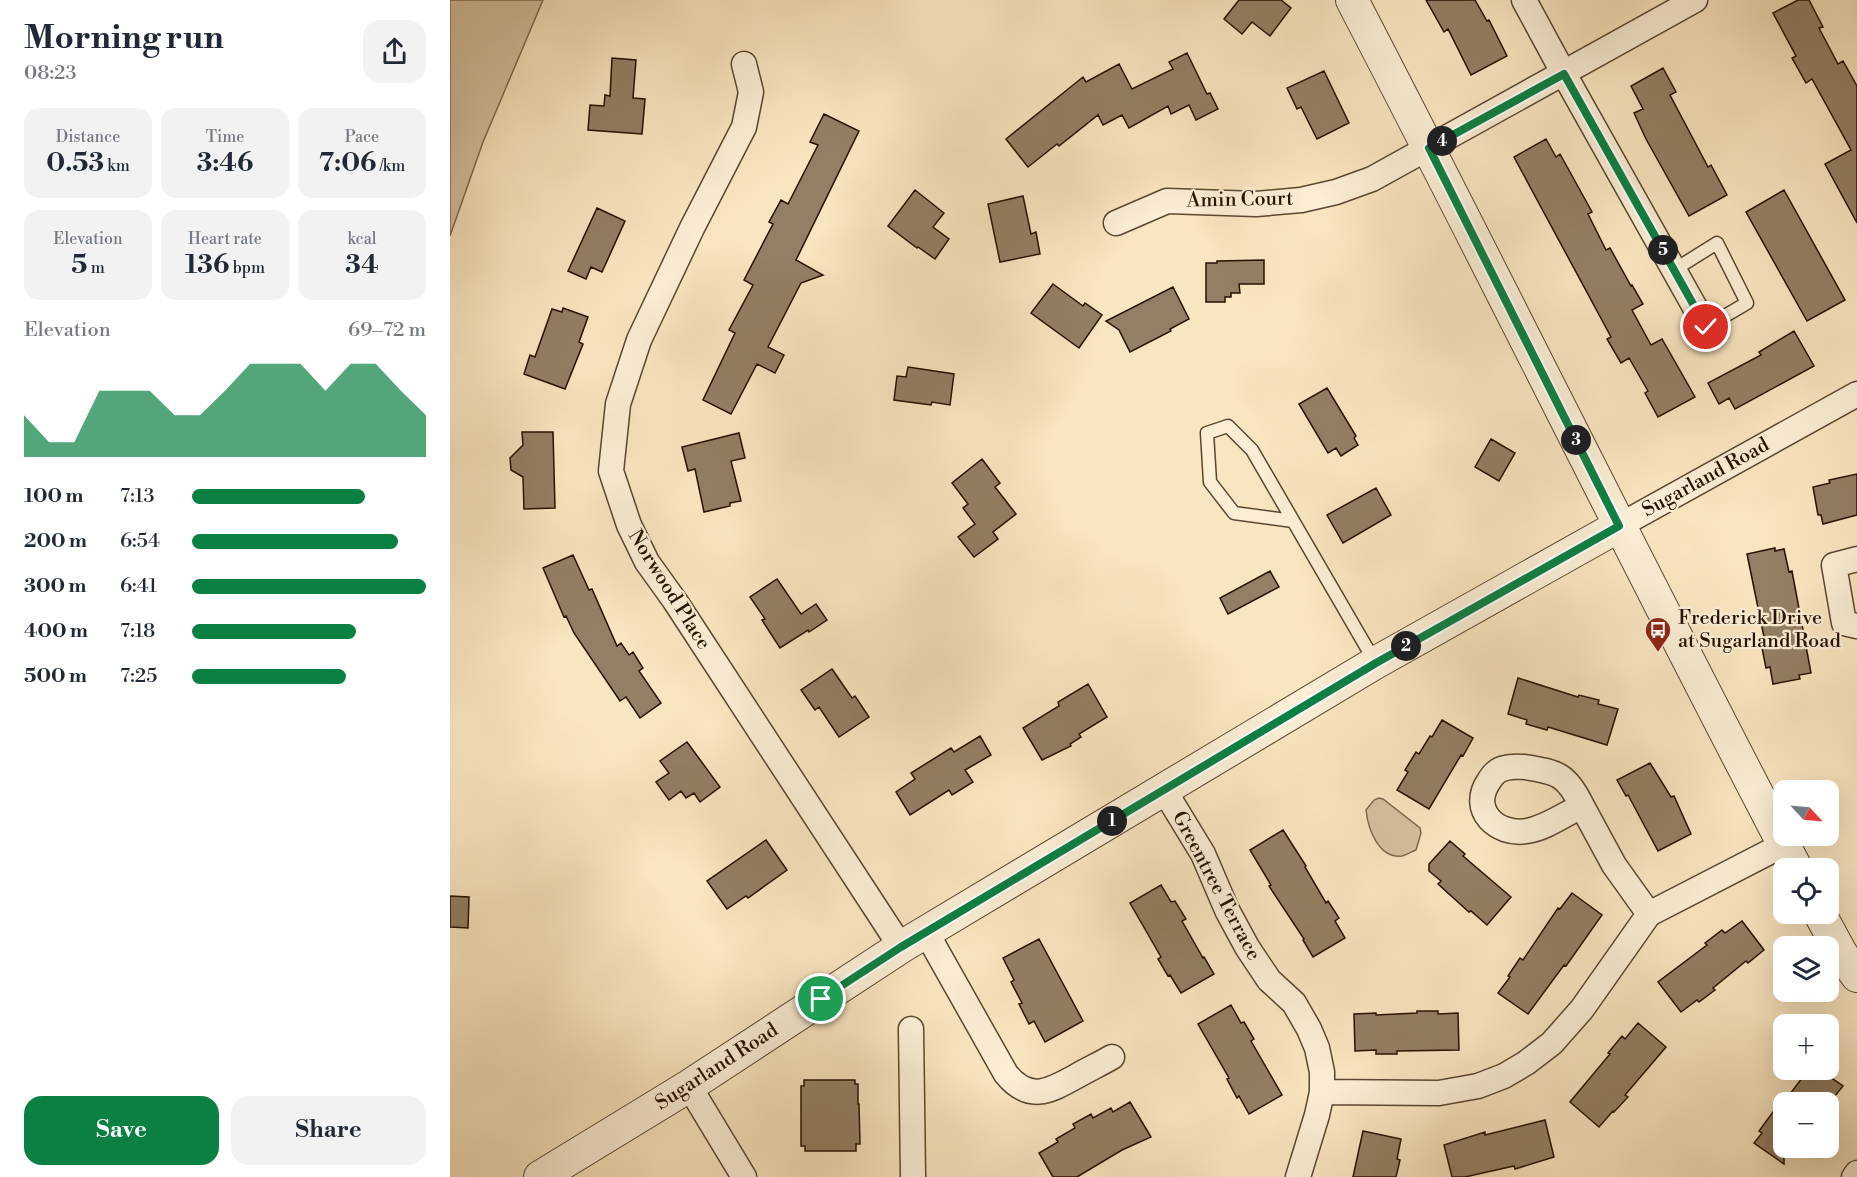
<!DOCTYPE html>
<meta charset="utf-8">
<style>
body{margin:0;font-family:"Libre Bodoni",serif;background:#f2f2f3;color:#1f2937;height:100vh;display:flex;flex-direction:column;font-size:22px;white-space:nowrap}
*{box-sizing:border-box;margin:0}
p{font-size:20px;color:#747a83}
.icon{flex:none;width:33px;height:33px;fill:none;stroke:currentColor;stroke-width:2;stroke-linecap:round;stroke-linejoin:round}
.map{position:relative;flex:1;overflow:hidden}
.details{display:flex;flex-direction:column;background:#fff;width:450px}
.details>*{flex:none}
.needle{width:39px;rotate:116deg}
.buttons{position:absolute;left:1323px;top:780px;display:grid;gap:12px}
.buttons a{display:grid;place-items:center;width:66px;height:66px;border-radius:12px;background:#fff;box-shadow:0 6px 24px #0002;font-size:30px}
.pin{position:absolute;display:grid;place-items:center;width:51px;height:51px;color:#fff;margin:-26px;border:3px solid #fff;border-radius:50%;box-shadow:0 2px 6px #0007}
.km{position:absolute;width:30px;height:30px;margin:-15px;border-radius:50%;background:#222;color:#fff;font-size:16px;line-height:30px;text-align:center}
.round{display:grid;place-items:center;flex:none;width:63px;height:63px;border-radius:18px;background:#f2f2f3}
.summary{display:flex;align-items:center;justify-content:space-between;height:102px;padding:0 24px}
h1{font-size:33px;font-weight:800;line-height:45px}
.metrics{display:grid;grid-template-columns:repeat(3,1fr);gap:9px;height:102px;padding:6px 24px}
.metrics div{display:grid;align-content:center;border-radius:15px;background:#f2f2f3;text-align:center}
.metrics b{font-size:26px;font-weight:800}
.metrics small{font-size:16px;font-weight:400}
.metrics p{font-size:16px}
.chart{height:168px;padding:12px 24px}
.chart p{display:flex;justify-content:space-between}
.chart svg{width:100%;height:108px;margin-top:6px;fill:#0b8043;opacity:.7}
.button{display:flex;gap:12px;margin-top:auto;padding:12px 24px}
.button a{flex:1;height:69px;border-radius:18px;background:#0b8043;color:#fff;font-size:24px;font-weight:800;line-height:69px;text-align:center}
.button a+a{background:#f2f2f3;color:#1f2937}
ul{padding:0 24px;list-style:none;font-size:20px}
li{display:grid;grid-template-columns:96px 72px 1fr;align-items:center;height:45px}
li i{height:15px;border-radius:8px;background:#0b8043}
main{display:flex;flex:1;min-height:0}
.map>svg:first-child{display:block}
</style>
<main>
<section class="details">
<div class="summary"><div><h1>Morning run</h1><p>08:23</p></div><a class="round"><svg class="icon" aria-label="share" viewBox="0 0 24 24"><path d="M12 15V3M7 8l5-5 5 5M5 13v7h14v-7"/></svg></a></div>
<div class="metrics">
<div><p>Distance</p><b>0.53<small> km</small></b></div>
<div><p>Time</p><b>3:46</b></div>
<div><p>Pace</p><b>7:06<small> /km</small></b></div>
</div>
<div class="metrics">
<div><p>Elevation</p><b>5<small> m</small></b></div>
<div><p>Heart rate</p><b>136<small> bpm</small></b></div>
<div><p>kcal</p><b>34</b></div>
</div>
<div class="chart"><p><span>Elevation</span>69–72 m</p>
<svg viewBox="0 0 160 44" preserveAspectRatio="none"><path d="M0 44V27L10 38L20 38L30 17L40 17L50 17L60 27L70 27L80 17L90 6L100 6L110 6L120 17L130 6L140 6L150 17L160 27V44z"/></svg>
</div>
<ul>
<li><b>100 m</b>7:13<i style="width:74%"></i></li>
<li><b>200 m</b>6:54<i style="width:88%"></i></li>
<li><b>300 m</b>6:41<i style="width:100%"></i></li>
<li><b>400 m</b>7:18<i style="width:70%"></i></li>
<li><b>500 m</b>7:25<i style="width:66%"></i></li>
</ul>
<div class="button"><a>Save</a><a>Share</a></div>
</section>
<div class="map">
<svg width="1407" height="1177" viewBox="0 0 1407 1177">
<rect width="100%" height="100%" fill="#f9e5bf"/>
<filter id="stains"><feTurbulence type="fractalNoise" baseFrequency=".00333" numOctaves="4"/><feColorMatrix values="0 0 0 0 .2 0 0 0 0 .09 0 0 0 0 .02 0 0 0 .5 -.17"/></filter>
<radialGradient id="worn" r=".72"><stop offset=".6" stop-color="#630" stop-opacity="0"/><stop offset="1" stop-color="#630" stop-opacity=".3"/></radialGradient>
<path fill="#d5c19f" stroke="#7d6950" stroke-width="1.5" d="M0,0H93L33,142L0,236Z
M929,798L933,799L970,828L971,833L966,850C961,852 956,855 952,856C928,859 918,828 916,810L924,800Z"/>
<path fill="#937f63" stroke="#251100" stroke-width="1.5" d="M789,0H831L841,8L820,36L802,22L792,34L774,19Z
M976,0H1025L1037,21L1039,20L1057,56L1021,75L998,29L994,32Z
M1348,0H1359L1373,27L1369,28L1388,64L1393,61L1407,86V223L1375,164L1401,150L1362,79L1356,83L1342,58L1346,56L1323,13Z
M737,53L757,94L760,93L768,109L746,120L739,105L721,114L718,106L679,128L672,115L653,125L648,115L609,146L607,144L578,167L556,139L633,77L636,82L669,64L682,89L723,69L719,62Z
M162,58L186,60L183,98L195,99L192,134L138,130L140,105L154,106L155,95L160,96Z
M1213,68L1226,92L1220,95L1258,167L1261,165L1277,195L1239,216L1196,139L1184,113L1193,109L1181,86Z
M874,71L899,123L867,139L851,107L847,109L837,88Z
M374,114L409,131L346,260L373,275L351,283L318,347L334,355L325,373L307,364L281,414L253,400L285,333L279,330L303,285L294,280L323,224L319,222L331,200L338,204L368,145L360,142Z
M1096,139L1106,157L1110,154L1142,212L1138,214L1156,250L1160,248L1181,286L1182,285L1193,304L1182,310L1201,345L1212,339L1245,397L1208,417L1195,393L1198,391L1179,358L1171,363L1157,339L1161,337L1064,157Z
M465,190L494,213L483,227L499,239L485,259L468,247L467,248L438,226Z
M1334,190L1395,300L1357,321L1296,212Z
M573,196L581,234L586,232L590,254L550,262L538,204Z
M147,208L175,221L152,272L141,267L136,279L118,271Z
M814,260V284H789L790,293H781V297H775V302H756V263H767V261Z
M603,284L633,306L635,303L652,315L629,348L581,313Z
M723,287L739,319L720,329L721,331L680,352L669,330L656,321Z
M113,308L138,317L129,342L133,344L115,389L74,374L80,355L85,357L102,309L112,312Z
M1344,331L1364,366L1285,409L1279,398L1269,404L1258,383L1311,355L1309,352Z
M458,367L504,374L500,405L482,402L481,405L444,400L447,376L456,377Z
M877,388L906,436L904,438L908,445L891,456L886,448L878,453L849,404Z
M72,432H103L105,508L74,509L73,477L61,470L60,458L73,445Z
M289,433L295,458L281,461L291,501L280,503V506L254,512L245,469L238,471L232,447Z
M1041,439L1065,453L1049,481L1025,467Z
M532,459L550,483L545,487L566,514L543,532L548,539L524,557L508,537L525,524L513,508L518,504L502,483Z
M1407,474V515L1373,524L1371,515H1368L1363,487L1380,483L1379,480Z
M926,488L941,515L893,543L877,515Z
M1325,548V551L1334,549L1339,572L1342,571L1361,673L1349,675L1350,679L1323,684L1320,667L1316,668L1310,638L1314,637L1297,554Z
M123,555L139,590L142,589L167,646L171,643L179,655L183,652L193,668L189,671L211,703L190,718L176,697L170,701L124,633L116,616L114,617L93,568Z
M820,571L829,587L778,614L770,598Z
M327,579L351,614L366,604L377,620L359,632L358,630L330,648L312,620L315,619L300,597Z
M382,669L402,698L405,696L419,717L389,737L369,707L365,710L351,690Z
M1068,678L1128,697L1129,695L1149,700L1148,704L1168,709L1157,745L1098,727L1097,730L1076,724L1077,720L1058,714Z
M638,684L657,717L629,734L631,737L620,744L621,746L592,760L573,728L609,706L608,702Z
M992,720L1023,738L1013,756L1011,755L979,809L947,790L958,772L955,770L966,752L969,754L980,736L982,737Z
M530,736L541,755L515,770L523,782L502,795L499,790L460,815L446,792L465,779L461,773L501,748L504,752Z
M237,742L270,787L250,802L244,793L236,798L231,791L219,800L206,782L219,773L210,761Z
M1200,763L1221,797L1224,796L1241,834L1208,851L1178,795L1176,796L1167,780Z
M833,830L856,866L855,867L876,903L878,901L889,918L885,921L895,938L863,957L853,940L854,939L819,886L821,885L800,850Z
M316,840L337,870L298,898L296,896L277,909L257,881Z
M1000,841L1015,854L1013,856L1061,897L1037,925L1021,911L1019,912L988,884L991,881L979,871V864Z
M711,885L721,902L725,901L736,919L732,921L753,958L754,957L764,974L731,993L720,975L718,976L708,959L711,957L680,903Z
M1122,893L1152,915L1116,966L1114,965L1078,1014L1048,993L1060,977L1058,976L1070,958L1073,960L1108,908L1110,909Z
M0,896L19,897L18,928L0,927Z
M1292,921L1314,950L1298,963L1296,961L1263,988L1265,990L1249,1002L1247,1000L1231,1012L1208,982L1257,945L1255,943L1272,930L1275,933Z
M589,939L633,1021L595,1042L584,1021L579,1024L569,1004L572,1003L561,982L564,980L553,958Z
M781,1005L791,1023L794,1022L804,1039L801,1041L832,1095L799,1114L789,1096L787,1098L777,1079L779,1078L748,1024Z
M967,1011H988V1014L1008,1013L1009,1050L947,1051V1054H926V1050L905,1051L904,1014L926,1013V1015L967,1013Z
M1188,1023L1216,1047L1175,1095L1178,1097L1164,1112L1163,1111L1149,1127L1120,1102L1160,1054L1158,1053L1172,1036L1175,1039Z
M1358,1070H1370L1393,1086L1380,1102H1334Z
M354,1080H405V1084H408V1104H409L410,1144H406V1151H355V1146H351V1086H354Z
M1334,1097V1164L1304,1143L1312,1133L1309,1131Z
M680,1102L701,1137L672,1150L627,1177H603L589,1153L608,1142L606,1139L625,1128L623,1124L641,1114L643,1118L661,1108L663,1112Z
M1095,1120L1104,1157L1065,1169L1064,1166L1015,1177H1002L994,1145L1035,1132V1135Z
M913,1131L951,1139L947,1159L950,1160L946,1177H903Z"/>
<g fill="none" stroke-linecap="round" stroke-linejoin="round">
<g stroke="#5a4630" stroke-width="15">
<path id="service" d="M1224,270L1267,243L1297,303L1256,327
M843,521L784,513L760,482L757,433L778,426L802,450L925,662"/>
</g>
<g stroke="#5a4630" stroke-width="27">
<path id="minor" d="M1074,0L1114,74L1256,327
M294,64L301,92L294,127L242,228L189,340L168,404L161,471L179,525L197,562L225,601L451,947
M666,223L717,201L806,204L851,200L886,192L922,179L1245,0
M1169,526L1407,394
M1407,559L1384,565L1394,623L1407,626
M1075,767C1108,772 1117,775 1132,806C1115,814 1096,828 1077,831C1047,836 1019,810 1039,781C1043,774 1048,769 1056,768C1062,766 1069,767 1075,767Z
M714,790L753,854L777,910L797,947L819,980L844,1003L859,1029L867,1048L872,1072V1092L867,1115L848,1177
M1132,806L1164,865L1199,914
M476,932L556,1074C579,1102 598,1092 625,1077C637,1070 650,1064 662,1057
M461,1029L463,1177
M239,1086L294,1177
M872,1092L989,1093L1028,1086L1054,1076L1076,1063L1102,1043L1132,1009L1199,914L1333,845
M1404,1177L1407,1173"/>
</g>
<g stroke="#5a4630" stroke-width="34">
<path id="tertiary" d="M902,0C1052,288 1195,581 1346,868
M1370,914L1391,953L1407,976
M90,1177L239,1086L451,947L925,663L1169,526"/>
</g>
<use href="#service" stroke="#fbeed5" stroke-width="12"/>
<use href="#minor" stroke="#fbeed5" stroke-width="24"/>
<use href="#tertiary" stroke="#fbeed5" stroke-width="32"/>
</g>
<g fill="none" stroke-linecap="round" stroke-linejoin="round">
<g stroke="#fff" stroke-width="12">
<path id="route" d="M371,999L451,947L926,663L1169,526L979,148L1114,74L1256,327"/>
</g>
<use href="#route" stroke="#0b8043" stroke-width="8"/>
</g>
<defs>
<g id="bus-pin" transform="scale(1.35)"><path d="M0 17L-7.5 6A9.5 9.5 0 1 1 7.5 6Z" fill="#8f2418" stroke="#fbeed5"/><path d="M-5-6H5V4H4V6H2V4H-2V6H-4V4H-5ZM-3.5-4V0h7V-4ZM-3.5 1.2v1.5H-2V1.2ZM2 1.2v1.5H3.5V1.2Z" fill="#fff"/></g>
</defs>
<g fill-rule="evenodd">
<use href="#bus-pin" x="1208" y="630"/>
</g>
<g text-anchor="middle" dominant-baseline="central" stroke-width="4.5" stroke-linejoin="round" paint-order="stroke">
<g font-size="20" fill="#251100" stroke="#fbeed5">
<text transform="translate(790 200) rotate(-1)">Amin Court</text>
<text transform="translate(1256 478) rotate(-29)">Sugarland Road</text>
<text transform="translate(219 590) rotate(58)">Norwood Place</text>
<text transform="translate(766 886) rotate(62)">Greentree Terrace</text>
<text transform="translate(267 1067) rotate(-33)">Sugarland Road</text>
</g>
<g font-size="20" fill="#251100" stroke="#fbeed5" text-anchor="start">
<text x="1228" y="618">Frederick Drive<tspan x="1228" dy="23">at Sugarland Road</tspan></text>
</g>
</g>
<rect width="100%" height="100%" filter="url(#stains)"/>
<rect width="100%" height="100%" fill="url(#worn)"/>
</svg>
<div class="buttons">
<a><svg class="needle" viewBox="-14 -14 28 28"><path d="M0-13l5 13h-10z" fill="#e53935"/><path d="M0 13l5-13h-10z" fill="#747a83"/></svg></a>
<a><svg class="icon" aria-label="locate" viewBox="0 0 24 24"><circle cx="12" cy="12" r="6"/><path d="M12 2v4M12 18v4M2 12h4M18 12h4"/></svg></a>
<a><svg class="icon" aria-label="layers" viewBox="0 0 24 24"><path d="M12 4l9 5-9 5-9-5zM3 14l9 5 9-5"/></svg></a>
<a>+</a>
<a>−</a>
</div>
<div class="pin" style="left:371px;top:999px;background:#1e9e55"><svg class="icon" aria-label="arrive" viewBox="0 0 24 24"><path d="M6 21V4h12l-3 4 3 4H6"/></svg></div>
<div class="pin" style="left:1256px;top:327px;background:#d93025"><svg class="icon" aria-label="check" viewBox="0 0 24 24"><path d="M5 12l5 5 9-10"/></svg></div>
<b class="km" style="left:662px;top:821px">1</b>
<b class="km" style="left:956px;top:646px">2</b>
<b class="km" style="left:1126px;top:440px">3</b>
<b class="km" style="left:992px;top:141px">4</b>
<b class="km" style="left:1213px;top:250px">5</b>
</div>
</main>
